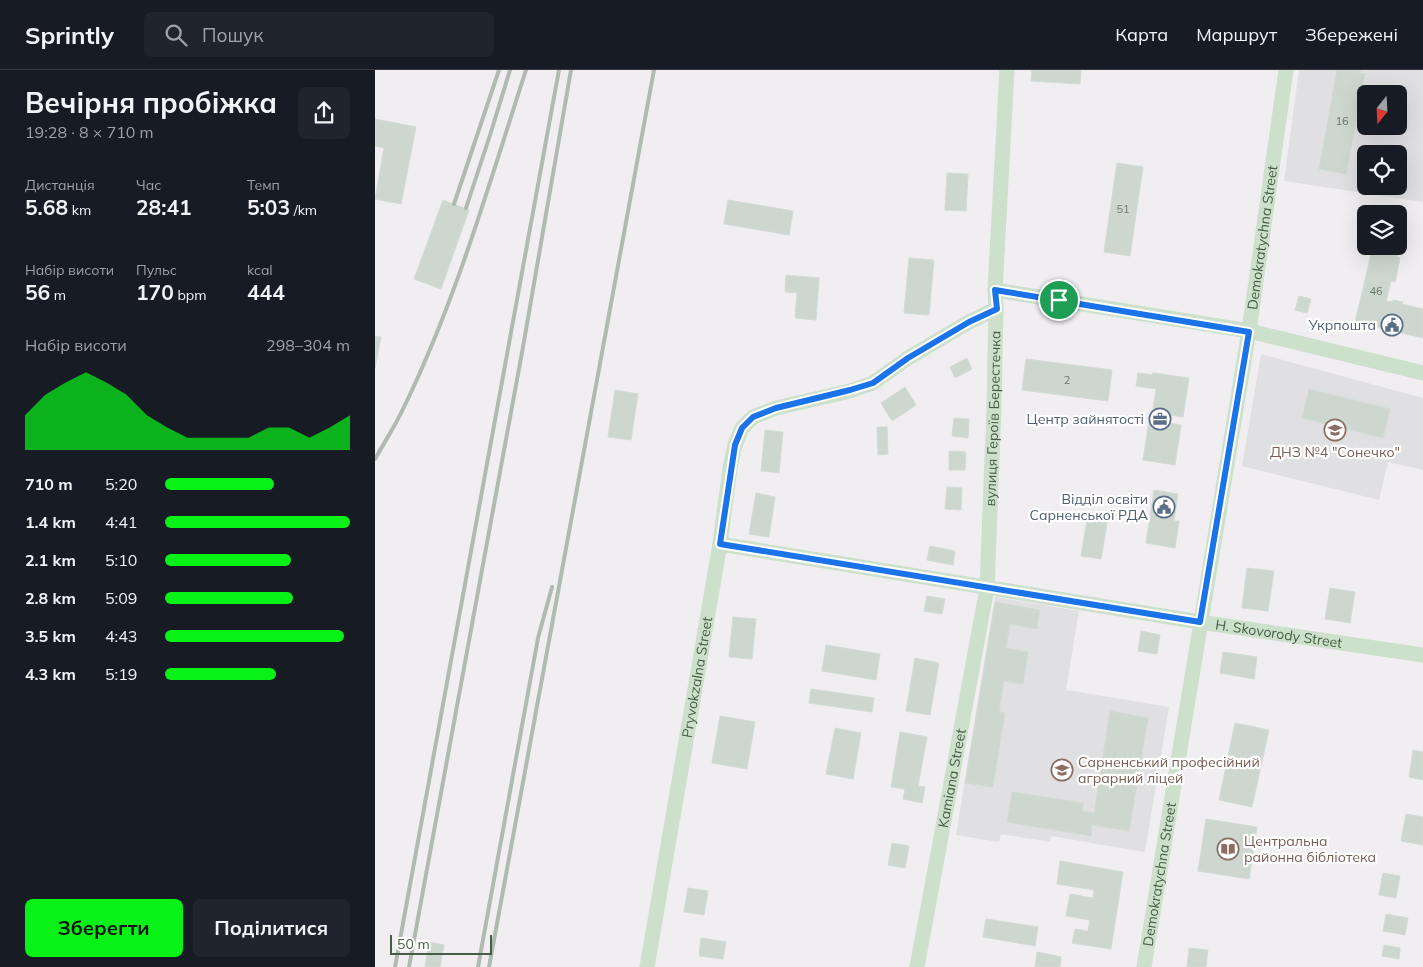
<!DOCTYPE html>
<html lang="uk">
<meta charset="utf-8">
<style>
body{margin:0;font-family:Mulish,sans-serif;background:#20242c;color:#f1f3f6;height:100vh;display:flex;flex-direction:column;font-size:19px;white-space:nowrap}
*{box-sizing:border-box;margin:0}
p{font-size:16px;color:#9ea1a6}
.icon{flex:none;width:28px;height:28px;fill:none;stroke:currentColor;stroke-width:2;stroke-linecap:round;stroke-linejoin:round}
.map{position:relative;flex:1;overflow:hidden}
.panel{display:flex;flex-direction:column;background:#171b24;width:375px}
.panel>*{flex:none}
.needle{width:32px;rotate:198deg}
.fabs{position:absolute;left:982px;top:15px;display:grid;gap:10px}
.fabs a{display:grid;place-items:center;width:50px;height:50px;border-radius:8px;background:#171b24;box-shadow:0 5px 20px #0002;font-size:25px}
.scale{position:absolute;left:15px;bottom:12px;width:102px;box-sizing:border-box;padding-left:5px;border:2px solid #455e45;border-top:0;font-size:14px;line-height:18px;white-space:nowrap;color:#455e45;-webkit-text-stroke:4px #fff;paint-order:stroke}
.pin{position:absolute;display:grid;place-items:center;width:42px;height:42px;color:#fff;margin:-21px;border:2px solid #fff;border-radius:50%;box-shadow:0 1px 5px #0007}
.round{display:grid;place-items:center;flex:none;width:52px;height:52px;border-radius:8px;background:#20242c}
.headline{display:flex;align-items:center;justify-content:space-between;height:85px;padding:0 25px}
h1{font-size:28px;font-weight:700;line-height:38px}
.metrics{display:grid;grid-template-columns:repeat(3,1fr);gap:8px;height:85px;padding:5px 25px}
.metrics div{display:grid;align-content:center}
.metrics b{font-size:21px;font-weight:700}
.metrics small{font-size:14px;font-weight:400}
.metrics p{font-size:14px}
.chart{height:140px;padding:10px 25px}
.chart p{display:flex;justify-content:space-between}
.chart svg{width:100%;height:90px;margin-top:5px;fill:#08f218;opacity:.7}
.action{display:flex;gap:10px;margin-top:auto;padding:10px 25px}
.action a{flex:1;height:58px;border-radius:8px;background:#08f218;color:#111;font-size:20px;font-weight:700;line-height:58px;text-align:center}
.action a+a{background:#20242c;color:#f1f3f6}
ul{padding:0 25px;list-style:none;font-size:16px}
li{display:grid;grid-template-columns:80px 60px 1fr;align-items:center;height:38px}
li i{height:12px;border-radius:6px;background:#08f218}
header{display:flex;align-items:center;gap:30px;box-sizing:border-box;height:70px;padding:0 25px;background:#171b24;border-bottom:1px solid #363941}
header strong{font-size:24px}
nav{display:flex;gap:28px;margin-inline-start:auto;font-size:18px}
.search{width:350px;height:45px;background:#20242c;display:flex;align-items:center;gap:12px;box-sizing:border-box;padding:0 18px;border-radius:8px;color:#9ea1a6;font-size:19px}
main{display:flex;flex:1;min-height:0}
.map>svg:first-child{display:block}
</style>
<header>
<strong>Sprintly</strong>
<div class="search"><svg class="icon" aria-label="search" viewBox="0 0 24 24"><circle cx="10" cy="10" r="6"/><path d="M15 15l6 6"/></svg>Пошук</div>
<nav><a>Карта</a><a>Маршрут</a><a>Збережені</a></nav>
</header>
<main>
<section class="panel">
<div class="headline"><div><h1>Вечірня пробіжка</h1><p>19:28 · 8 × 710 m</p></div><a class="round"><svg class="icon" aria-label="share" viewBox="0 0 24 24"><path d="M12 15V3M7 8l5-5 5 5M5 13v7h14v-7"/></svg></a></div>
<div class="metrics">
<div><p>Дистанція</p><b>5.68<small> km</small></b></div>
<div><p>Час</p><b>28:41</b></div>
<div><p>Темп</p><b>5:03<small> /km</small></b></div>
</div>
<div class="metrics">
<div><p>Набір висоти</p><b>56<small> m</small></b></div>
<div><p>Пульс</p><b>170<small> bpm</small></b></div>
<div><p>kcal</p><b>444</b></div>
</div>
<div class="chart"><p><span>Набір висоти</span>298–304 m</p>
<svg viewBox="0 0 160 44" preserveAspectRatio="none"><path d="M0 44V27L10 17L20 11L30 6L40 11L50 17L60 27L70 33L80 38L90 38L100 38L110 38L120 33L130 33L140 38L150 33L160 27V44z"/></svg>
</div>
<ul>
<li><b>710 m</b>5:20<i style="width:59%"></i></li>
<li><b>1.4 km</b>4:41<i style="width:100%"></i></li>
<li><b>2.1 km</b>5:10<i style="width:68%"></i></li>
<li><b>2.8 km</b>5:09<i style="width:69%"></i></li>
<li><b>3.5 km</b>4:43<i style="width:97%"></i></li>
<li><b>4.3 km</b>5:19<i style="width:60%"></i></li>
</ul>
<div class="action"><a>Зберегти</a><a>Поділитися</a></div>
</section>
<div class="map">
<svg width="1048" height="897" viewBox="0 0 1048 897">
<rect width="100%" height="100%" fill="#f0eef1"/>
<path fill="#e0e0e2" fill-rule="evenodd" d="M924,0H1048V132L909,111ZM991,24H1024V56H991ZM991,84H1024V116H991Z
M886,284L1048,328V400L1013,392L1004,430L867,396Z
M620,527L704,541L691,620L794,637L770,782L676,766L675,772L626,764L624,772L581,765Z"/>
<path fill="#cdd7cf" stroke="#d2dbd4" d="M657,0H706L705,14L656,11Z
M962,0H986L985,3L990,4L971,104L944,99Z
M0,49L41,57L26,134L0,129L9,78L0,76Z
M742,93L768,97L755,186L729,182Z
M572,103L593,104L591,141L570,140Z
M68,130L94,140L66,219L39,209Z
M353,130L418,141L414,165L349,154Z
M1024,164H1027L1022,187L1025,188L1020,212L1016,211L1011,231L1018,232V230L1028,232L1027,234L1048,239V268L980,252L998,176H1024Z
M534,188L559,190L554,245L529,243Z
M411,205L444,208L441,250L420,248L422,223L410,222Z
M924,226L936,229L932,243L920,240Z
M0,266L6,267L0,298Z
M592,288L597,299L580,308L575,297Z
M651,289L737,300L733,331L647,320Z
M763,303L777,305L778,303L814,308L808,347L794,345L793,353L806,355L800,395L768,390L774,351L776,352L781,319L761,316Z
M530,317L541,335L517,351L506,333Z
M934,319L1015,339L1008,368L927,348Z
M240,320L263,324L256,370L233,367Z
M579,348L594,349L593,368L577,366Z
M502,357H512L513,384L503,385Z
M390,360L408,362L404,403L386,401Z
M574,381L591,382L590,400H574Z
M572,417L587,418L586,440L570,439Z
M779,420L803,424L799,451H804L800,478L771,473Z
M381,423L400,427L394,467L374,464Z
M713,444L733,447L726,489L706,486Z
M555,476L580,481L578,495L552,490Z
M872,498L899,501L893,541L867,538Z
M955,518L980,522L975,553L950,549Z
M552,526L570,529L567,544L549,541Z
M620,532L665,540L662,559L635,554L631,578L653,582L648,614L629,611L624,642L630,643L618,717L590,713Z
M358,547L381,549L377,589L354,587Z
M766,561L785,565L782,584L763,581Z
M451,575L505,584L501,610L447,601Z
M848,582L882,587L879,609L845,603Z
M540,588L564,593L555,645L531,641Z
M436,619L499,628L497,642L434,633Z
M735,641L773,648L754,761L717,755L716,766L632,752L637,722L709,733L707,741L719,743Z
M345,646L380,652L372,699L337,693Z
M860,653L894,660L877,737L844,730Z
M460,658L486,663L478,709L451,704Z
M525,662L552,667L543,716L550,717L547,733L528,729L530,719L516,717Z
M1038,680L1048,682V710L1034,707Z
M1031,744L1048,747V775L1026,771Z
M831,749L882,757L874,809L823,801Z
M517,773L534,776L530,798L513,795Z
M685,791L748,802L736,879L697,873L700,859L713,861L715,850L691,846L695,824L718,828L719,820L682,814Z
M1008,803L1025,806L1021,828L1004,825Z
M313,818L333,821L329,845L309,842Z
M1011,844L1033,848L1030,865L1008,861Z
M611,849L663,857L660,876L608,867Z
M326,868L351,872L348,889L324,886Z
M54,872L69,875L65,897H50Z
M1009,875L1025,878L1024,889L1007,886Z
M814,878L833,880L831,897H812Z
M662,882L686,887L685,897H660Z"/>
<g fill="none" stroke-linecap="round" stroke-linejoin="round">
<g stroke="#cce0cb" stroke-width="15">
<path d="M620,220L874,261L1048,303"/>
<path id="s1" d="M345,474L825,552L1048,585"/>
<path id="s2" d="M272,897L345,474L355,398L360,375L367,358L378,347L401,338L475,321L498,313L533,288L594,252L621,239"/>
<path id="s3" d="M542,897L612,518L619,336L621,239L620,220L632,0"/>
<path id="s4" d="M769,897L874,261L911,0"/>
</g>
<path stroke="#b0bab1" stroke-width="4" d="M79,134L124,0
M91,138L116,62L135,0
M0,389C9,373 20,356 28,339C81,231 114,114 151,0
M20,897L184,0
M34,897L148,277L196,0
M103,897L163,568L177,517
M114,897L279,0"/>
</g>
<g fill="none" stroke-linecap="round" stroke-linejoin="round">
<g stroke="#fff" stroke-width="10">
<path id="route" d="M620,220L874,262L825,552L345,474L360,375L367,358L378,347L401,338L475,320L498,313L533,288L594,252L622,239Z"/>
</g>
<use href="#route" stroke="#1a73e8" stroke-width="6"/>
</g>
<defs>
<g id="civic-ring" transform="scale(1.125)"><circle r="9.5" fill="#fff" stroke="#5c6f8a" stroke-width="1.5"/><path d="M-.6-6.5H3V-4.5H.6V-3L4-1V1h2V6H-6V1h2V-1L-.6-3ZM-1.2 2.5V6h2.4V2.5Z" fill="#5c6f8a"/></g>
<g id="office-ring" transform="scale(1.125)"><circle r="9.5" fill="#fff" stroke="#5c6f8a" stroke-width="1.5"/><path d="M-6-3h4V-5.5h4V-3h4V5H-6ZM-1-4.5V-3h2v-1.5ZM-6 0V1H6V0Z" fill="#5c6f8a"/></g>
<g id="school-ring" transform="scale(1.125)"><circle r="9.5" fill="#fff" stroke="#8d6e63" stroke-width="1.5"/><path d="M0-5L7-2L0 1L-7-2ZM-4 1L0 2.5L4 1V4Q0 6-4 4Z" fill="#8d6e63"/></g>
<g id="university-ring" transform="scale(1.125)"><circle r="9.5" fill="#fff" stroke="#8d6e63" stroke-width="1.5"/><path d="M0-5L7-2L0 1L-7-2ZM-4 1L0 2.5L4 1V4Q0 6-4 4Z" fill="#8d6e63"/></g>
<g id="library-ring" transform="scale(1.125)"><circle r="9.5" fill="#fff" stroke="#8d6e63" stroke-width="1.5"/><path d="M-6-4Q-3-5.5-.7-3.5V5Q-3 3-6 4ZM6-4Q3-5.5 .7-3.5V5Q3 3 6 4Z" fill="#8d6e63"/></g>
</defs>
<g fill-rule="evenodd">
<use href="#civic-ring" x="1017" y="255"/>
<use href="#office-ring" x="785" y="349"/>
<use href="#school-ring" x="960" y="360"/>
<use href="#civic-ring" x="789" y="437"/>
<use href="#university-ring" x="687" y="700"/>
<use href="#library-ring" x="853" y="779"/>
</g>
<g text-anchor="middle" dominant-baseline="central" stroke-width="4.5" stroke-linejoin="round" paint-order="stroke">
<g font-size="11" fill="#677c68">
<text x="967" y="51">16</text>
<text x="748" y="139">51</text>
<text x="1001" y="221">46</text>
<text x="692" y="310">2</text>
</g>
<g font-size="14" fill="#455e45" stroke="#fff">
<text stroke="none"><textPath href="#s4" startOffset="739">Demokratychna Street</textPath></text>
<text stroke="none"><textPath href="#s3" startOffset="555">вулиця Героїв Берестечка</textPath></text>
<text stroke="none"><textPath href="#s1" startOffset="566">H. Skovorody Street</textPath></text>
<text stroke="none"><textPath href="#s2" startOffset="294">Pryvokzalna Street</textPath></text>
<text stroke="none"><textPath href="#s3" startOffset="192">Kamiana Street</textPath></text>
<text stroke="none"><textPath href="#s4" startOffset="94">Demokratychna Street</textPath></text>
</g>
<g font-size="14" fill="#4e5e75" stroke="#fff" text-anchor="end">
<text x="1001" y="255">Укрпошта</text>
<text x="769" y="349">Центр зайнятості</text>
<text x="773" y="429">Відділ освіти<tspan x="773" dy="16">Сарненської РДА</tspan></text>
</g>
<g font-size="14" fill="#785e54" stroke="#fff" text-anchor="start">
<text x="960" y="382" text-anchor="middle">ДНЗ №4 "Сонечко"</text>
<text x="703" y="692">Сарненський професійний<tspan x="703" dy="16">аграрний ліцей</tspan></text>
<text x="869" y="771">Центральна<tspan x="869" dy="16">районна бібліотека</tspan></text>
</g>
</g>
</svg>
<div class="fabs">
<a><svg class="needle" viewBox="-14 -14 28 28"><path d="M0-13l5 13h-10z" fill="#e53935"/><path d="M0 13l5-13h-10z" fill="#9ea1a6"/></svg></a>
<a><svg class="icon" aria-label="locate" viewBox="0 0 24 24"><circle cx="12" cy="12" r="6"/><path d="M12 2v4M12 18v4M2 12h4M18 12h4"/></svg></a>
<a><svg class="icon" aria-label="layers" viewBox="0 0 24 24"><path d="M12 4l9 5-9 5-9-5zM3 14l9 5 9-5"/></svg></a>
</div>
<div class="scale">50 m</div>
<div class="pin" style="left:684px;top:230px;background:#1e9e55"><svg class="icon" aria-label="arrive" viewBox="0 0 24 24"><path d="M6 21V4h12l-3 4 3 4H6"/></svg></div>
</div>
</main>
